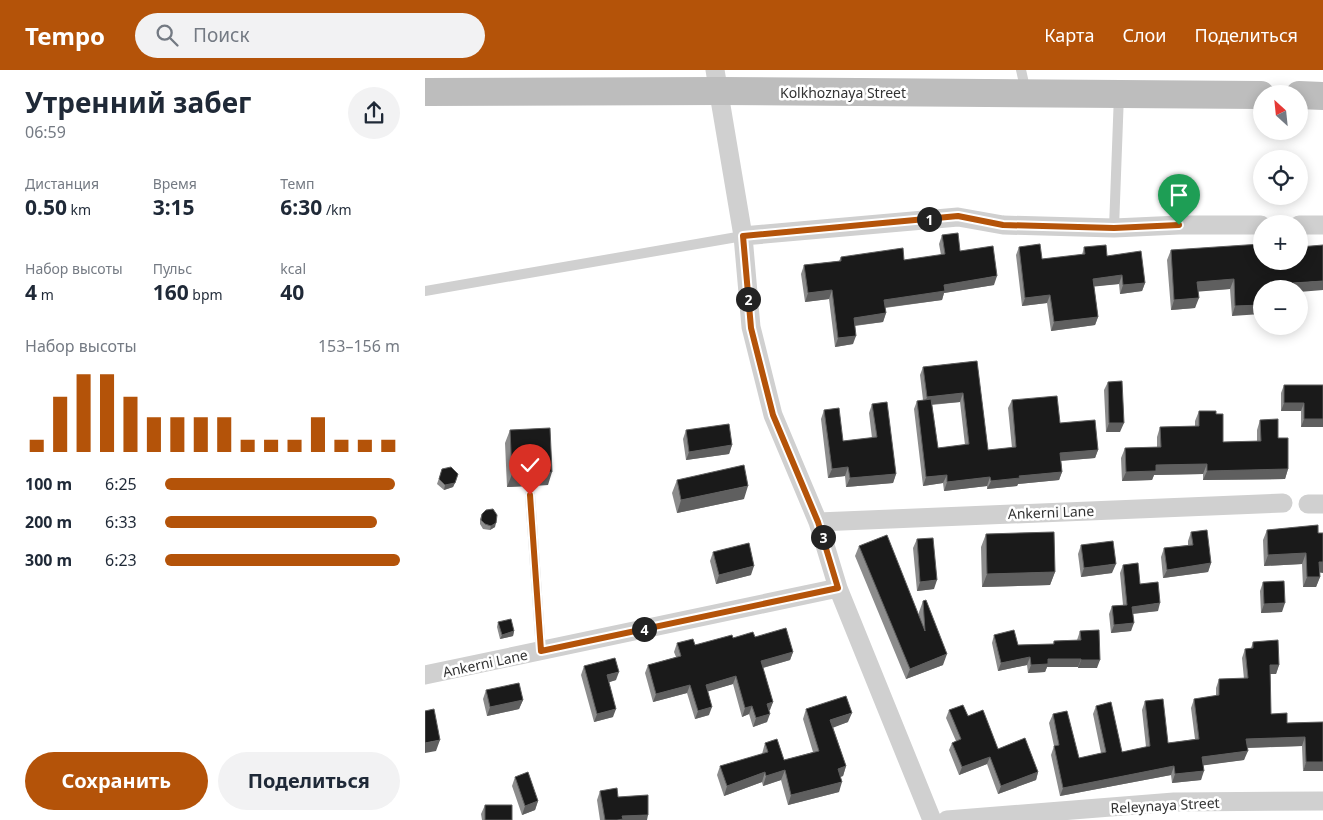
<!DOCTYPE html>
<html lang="ru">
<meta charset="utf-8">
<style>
body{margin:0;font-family:"Noto Sans",sans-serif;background:#f2f2f3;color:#1f2937;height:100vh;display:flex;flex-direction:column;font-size:19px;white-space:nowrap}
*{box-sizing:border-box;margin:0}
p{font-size:16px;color:#747a83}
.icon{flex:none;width:28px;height:28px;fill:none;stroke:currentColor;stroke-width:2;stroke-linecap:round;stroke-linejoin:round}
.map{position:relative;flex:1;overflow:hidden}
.details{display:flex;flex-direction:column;background:#fff;width:425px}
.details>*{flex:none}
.needle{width:32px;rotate:333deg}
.buttons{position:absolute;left:828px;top:15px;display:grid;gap:10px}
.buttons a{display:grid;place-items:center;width:55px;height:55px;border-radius:50%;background:#fff;box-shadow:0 2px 12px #0003;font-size:25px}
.pin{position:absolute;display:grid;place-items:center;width:42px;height:42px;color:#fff;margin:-51px -21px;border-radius:50% 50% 50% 0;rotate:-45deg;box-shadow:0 0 5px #0007}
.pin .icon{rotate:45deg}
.km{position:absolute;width:25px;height:25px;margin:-12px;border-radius:50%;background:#222;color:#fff;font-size:14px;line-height:25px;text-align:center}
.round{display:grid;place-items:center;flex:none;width:52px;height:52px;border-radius:26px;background:#f2f2f3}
.head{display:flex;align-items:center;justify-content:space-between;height:85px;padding:0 25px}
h1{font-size:28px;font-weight:700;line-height:38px}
.metrics{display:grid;grid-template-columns:repeat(3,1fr);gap:8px;height:85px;padding:5px 25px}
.metrics div{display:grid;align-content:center}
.metrics b{font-size:21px;font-weight:700}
.metrics small{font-size:14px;font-weight:400}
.metrics p{font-size:14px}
.chart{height:140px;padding:10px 25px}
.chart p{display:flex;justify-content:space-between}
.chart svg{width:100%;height:90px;margin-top:5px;stroke:#b45309;stroke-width:6}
.cta{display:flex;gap:10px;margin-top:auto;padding:10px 25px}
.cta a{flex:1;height:58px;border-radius:30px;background:#b45309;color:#fff;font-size:20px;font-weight:700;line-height:58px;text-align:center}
.cta a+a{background:#f2f2f3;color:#1f2937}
ul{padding:0 25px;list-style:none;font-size:16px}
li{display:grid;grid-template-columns:80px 60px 1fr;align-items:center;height:38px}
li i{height:12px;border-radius:6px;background:#b45309}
header{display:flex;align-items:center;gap:30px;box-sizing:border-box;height:70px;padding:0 25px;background:#b45309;color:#fff}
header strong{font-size:24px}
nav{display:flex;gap:28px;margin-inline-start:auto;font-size:18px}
.search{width:350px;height:45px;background:#f2f2f3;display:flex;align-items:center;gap:12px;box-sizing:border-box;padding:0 18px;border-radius:28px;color:#747a83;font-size:19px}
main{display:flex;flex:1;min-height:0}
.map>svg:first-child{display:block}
</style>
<header>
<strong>Tempo</strong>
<div class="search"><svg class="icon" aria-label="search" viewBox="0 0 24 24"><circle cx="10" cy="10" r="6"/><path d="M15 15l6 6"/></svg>Поиск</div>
<nav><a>Карта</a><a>Слои</a><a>Поделиться</a></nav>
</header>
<main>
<section class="details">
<div class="head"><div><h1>Утренний забег</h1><p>06:59</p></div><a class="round"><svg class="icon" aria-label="share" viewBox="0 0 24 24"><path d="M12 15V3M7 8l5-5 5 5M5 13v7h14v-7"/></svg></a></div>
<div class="metrics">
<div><p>Дистанция</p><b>0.50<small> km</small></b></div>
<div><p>Время</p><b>3:15</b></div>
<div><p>Темп</p><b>6:30<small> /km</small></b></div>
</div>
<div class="metrics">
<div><p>Набор высоты</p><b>4<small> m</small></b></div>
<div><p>Пульс</p><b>160<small> bpm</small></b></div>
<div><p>kcal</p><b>40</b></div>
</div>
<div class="chart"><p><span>Набор высоты</span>153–156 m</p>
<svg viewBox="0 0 160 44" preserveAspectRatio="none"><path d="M5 44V38M15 44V17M25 44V6M35 44V6M45 44V17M55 44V27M65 44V27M75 44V27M85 44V27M95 44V38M105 44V38M115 44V38M125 44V27M135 44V38M145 44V38M155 44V38"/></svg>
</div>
<ul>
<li><b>100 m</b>6:25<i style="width:98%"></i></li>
<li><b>200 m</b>6:33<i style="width:90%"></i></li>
<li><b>300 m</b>6:23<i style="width:100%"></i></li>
</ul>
<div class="cta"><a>Сохранить</a><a>Поделиться</a></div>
</section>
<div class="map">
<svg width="898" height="750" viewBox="0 0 898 750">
<rect width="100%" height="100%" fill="#fff"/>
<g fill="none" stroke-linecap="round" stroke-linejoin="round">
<path stroke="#d0d0d0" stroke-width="10" d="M596,0L601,22
M689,158L694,24
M0,221L318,166
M105,425L116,581"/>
<path stroke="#d0d0d0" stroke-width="19" d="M290,0L318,166L326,257L348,345L393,452L413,518L507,750
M874,155H898
M318,166L533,147L578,155L689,158L754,155H836
M883,434H898
M393,452L858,433
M0,605L413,518
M522,750L749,732L898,731"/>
<path stroke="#bdbdbd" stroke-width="28" d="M0,22L295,21L836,25
M874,25L898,26"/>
</g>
<path fill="#8c8c8c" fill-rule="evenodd" d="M517,165L535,181L569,215L519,223L517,230L460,238L461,243L458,252L430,256L428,274L410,277L404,229L380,232L376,204L379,195L414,191L416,187L479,190L516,185L514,174Z
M594,177L617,189L657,185L659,177L682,186L720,213L717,221L695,224L694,214L669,216L673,247L670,255L626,261L622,233L597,236L591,185Z
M836,177L874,219L807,246L805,219L773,221L770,238L746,240L742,190L746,180Z
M552,291L563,380L587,378L583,338L587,330L635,353L673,380L670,388L636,391L637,402L634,410L593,414L592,416L562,419V416L519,421L518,413L498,416L489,339L492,331L498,330L495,305L498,297ZM535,332L540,375L513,378L507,335Z
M683,312L695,362H681L679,320Z
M859,315H898V357H876V341H856V323Z
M447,334L471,404L468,413L421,417L420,406L403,408L396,349L399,340L418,371L447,368L444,343Z
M774,341L791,344L798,372L832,371V360L835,350L853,368L863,399L860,409L778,410V404L729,405L727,410L697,411L696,388L700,378L732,377V367L735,357L770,356V351Z
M85,360L123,415L82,417L80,373Z
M261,360L307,375L304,384L261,390L258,369Z
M17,399L33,404L28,417L19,420L12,414Z
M252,410L319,429L252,443L247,423Z
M57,444L70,457L65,460L58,459L55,454V449Z
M893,455L895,507L891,517H878L877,494L839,496L838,470L842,460Z
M766,462L786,493L783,502L738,508L736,487L739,478L763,475V471Z
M561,464L630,502L625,515L557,517L556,477Z
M492,469L509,519L492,521L488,478Z
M656,475L687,503L656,507L653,484Z
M434,476L494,545V542L498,531L518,595L481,609L430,486Z
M288,482L326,505L291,514L285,491Z
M698,495L715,514L733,541L708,544L706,561L686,563L684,544L687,536L698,535L695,503Z
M838,512L857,542L836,543L835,521Z
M73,552L89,561L88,566L75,569L72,557Z
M655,561L672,598H653V597H622L620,602L603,603L602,595L573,601L567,573L569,565L593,575L628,574L629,571L652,570Z
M330,567L368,582L365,590L338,598L348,632L344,641L342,652L328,657L324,644L317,647L308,614L283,621L284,645L270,649L262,623L228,632L220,603L223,595L251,587L249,582L252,573L270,575L308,568Z
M828,572L854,595L851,604H845L846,644L862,653L898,652L878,701L877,676L822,678L819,690L778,695L776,710L747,713L746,705L635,726L626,685L629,676L624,653L628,644L654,688L676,683L668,644L671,636L697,682L721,677L717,640L720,631L743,673L770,669L766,638L769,629L791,626V618L794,609H819L817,588L820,579L826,578Z
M159,596L191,610L183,612L188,647L169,652L156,605Z
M61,620L98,630L94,639L62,646L58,629Z
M381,639L423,652L408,657L421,696L418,706L415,707L414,722L363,735L356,710L338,716L337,712L299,726L292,705L295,696L337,684L340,673L359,690L388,682L378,649Z
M524,640L573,679L613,702L611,710L573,724L562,694L534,705L524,680L527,673L531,671L521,648Z
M90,707L113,731L110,740L97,745L87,716Z
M175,721L193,727L222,750H175L172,730Z
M60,735L87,750H57L56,744Z"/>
<path fill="#5f5f5f" d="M697,205L694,214L665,217L668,209Z
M572,206L569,215L519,223L517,230L456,238L459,230L519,215Z
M809,209L805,219L769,222L772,212Z
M898,211V220L874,222V219H866L868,213Z
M720,213L717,221L695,224L698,215Z
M407,220L404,229L380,232L383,223Z
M625,225L622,233L597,236L600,228Z
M774,228L770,238L746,240L749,230Z
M836,235V244L807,246L810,236Z
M461,243L458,252L426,256L429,248Z
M673,247L670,255L626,261L629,252Z
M431,266L428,274L410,277L413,268Z
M538,323L535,332L499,335L502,327Z
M859,333H879L876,341H856Z
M879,349H898V357H876Z
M684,353H699L695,362H681Z
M307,375L304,384L261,390L264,382Z
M673,380L670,388L632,391L635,383Z
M782,394L778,404L729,405L727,410L697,411L701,402L731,395Z
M423,397L420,406L403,408L407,399Z
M863,399L860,409L778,410L782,401Z
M127,402L123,415L82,417L87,404Z
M637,402L634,410L593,414L592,416L562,419L566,411L594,406Z
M471,404L468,413L421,417L425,408Z
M522,405L518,413L498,416L501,407Z
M565,407L562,416L519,421L522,412Z
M30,413L28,417L19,420L20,415Z
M323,416L319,429L252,443L256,430Z
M71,453L70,457L65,460L66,456Z
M881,483L877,494L839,496L843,485Z
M894,492H898V503L891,502Z
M786,493L783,502L738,508L742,500Z
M691,494L687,503L656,507L659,498Z
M329,496L326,505L291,514L294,505Z
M630,502L625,515L557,517L562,504Z
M882,507H895L891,517H878Z
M512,510L509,519L492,521L495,512Z
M735,533L733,541L705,544L707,537Z
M860,533L857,542L836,543L839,534Z
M709,553L706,561L686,563L689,555Z
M89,561L88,566L75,569L77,565Z
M368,582L365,590L333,599L336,591Z
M522,584L518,595L481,609L485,599Z
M605,587L602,595L573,601L576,593Z
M623,589H656L653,597H622L620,602L603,603L606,595Z
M656,590H675L672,598H653Z
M845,595H854L851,604H841Z
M194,602L191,610L179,614L182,605Z
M311,606L308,614L278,623L281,615Z
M265,615L262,623L228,632L231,624Z
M98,630L94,639L62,646L65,637Z
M348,632L345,640L339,642L342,634Z
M327,636L324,644L317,647L320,638Z
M287,637L284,645L270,649L273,641Z
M191,639L188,647L169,652L172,644Z
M427,643L423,652L402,660L405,650Z
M345,644L342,652L328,657L331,648Z
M880,667L877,676L818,678L821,669Z
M15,670L11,681L0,683V673Z
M823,681L819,690L774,696L777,687Z
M565,687L562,694L534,705L537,697Z
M881,692H898V701H878Z
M421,696L418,706L409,709L413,699Z
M749,696L746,705L635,726L638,718Z
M360,700L356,710L338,716L341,706Z
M779,701L776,710L747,713L750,704Z
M340,702L337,712L299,726L302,716Z
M613,702L611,710L573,724L576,716Z
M417,712L414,722L363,735L366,725Z
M113,731L110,740L97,745L100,736Z
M223,745L222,750H192L197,746Z"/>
<path fill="#1a1a1a" stroke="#5f5f5f" d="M533,163L535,181L568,176L572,206L519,215L520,221L459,230L461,243L429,248L431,266L413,268L407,220L383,223L379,195L416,191V187L478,178L479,190L520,184L517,165Z
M615,174L617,189L660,184L659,177L681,175L682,186L716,181L720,213L698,215L697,205L668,209L673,247L629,252L625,225L600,228L594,177Z
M836,174V191H874V177L898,175V211L868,213V219H836V235L810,236L809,209L772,212L774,228L749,230L746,180Z
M552,291L563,380L591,377L587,330L632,326L635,353L670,350L673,380L635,383L637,402L594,406L595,408L566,411L565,407L522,412V405L501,407L492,331L506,329L513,378L544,374L538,323L502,327L498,297Z
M697,311L699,353H684L683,312Z
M859,315H898V349H879V333H859Z
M462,332L471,404L425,408L423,397L407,399L399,340L414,338L418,371L452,367L447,334Z
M774,341H791V344H798V372L836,371L835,350L853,349V368H863V399L782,401V394L731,395V401L701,402L700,378L736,377L735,357L774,356Z
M304,354L307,375L264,382L261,360Z
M125,358L127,402L87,404L85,360Z
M319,395L323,416L256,430L252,410Z
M26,397L33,404L30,413L20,415L14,409L17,399Z
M68,439L72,445L71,453L66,456L60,454L56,450L57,444L61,440Z
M893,455V463H898V492H894L895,507H882L881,483L843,485L842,460Z
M782,460L786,493L742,500L739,478L768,475L766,462Z
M629,462L630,502L562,504L561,464Z
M462,465L500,561L498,531L501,530L522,584L485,599L434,476Z
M508,468L512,510L495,512L492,469Z
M688,471L691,494L659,498L656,475Z
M324,473L329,496L294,505L288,482Z
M713,493L715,514L733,512L735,533L707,537L709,553L689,555L687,536L702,535L698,495Z
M859,511L860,533L839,534L838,512Z
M86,549L89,561L77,565L73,552Z
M361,558L368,582L336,591L348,632L342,634L345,644L331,648L327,636L320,638L311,606L281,615L287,637L273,641L265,615L231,624L223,595L256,586L252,573L268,569L270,575L307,565L308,568L328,562L330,567Z
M589,560L593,575L629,574V571L656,570L655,561L674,560L675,590H656V589H623V594L606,595L605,587L576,593L569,565Z
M853,570L854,595H845L846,644L862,643V653L898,652V692H881L880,667L821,669L823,681L777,687L779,701L750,704L749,696L638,718L629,676L634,675L628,644L642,641L654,688L681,682L671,636L686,632L697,682L725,676L720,631L738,629L743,673L774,669L769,629L794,625V609L823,608L820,579L828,578V572Z
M190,588L194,602L182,605L191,639L172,644L159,596Z
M94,613L98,630L65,637L61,620Z
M421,626L427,643L405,650L421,696L413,699L417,712L366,725L360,700L341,706L340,702L302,716L295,696L343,682L340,673L352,669L359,690L394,681L381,639Z
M538,635L543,646L558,640L573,679L600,668L613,702L576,716L565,687L537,697L527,673L536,669L524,640Z
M9,639L15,670L0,673V641Z
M103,702L113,731L100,736L90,707Z
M192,718L193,727L223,725V745L197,746L198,749L192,750H180L175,721Z
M60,735H87V750H60Z"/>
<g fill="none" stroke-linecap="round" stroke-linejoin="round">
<g stroke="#fff" stroke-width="10">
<path id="route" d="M105,425L116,581L413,518L393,452L348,345L326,258L318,166L533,146L578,155L689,158L754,155"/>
</g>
<use href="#route" stroke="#b45309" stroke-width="6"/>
</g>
<g text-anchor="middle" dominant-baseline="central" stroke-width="5" stroke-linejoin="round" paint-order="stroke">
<g font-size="14" fill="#333" stroke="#fff">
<text x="418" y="22">Kolkhoznaya Street</text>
<text transform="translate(626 442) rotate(-2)">Ankerni Lane</text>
<text transform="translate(60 593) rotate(-12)">Ankerni Lane</text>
<text transform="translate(740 735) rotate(-3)">Releynaya Street</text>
</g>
</g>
</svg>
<div class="buttons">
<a><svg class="needle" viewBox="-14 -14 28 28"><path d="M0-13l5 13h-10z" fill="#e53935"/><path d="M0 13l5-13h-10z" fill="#747a83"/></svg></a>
<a><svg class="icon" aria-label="locate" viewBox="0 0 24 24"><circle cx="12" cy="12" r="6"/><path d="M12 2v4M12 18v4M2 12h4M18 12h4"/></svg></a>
<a>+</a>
<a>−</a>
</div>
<div class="pin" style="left:754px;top:155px;background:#1e9e55"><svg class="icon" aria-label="arrive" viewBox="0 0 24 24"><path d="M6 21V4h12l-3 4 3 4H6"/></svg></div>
<div class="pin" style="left:105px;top:425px;background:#d93025"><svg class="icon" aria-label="check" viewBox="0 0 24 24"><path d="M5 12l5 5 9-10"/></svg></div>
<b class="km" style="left:504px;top:149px">1</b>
<b class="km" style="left:323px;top:229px">2</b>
<b class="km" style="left:398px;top:467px">3</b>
<b class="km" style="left:219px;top:559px">4</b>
</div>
</main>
